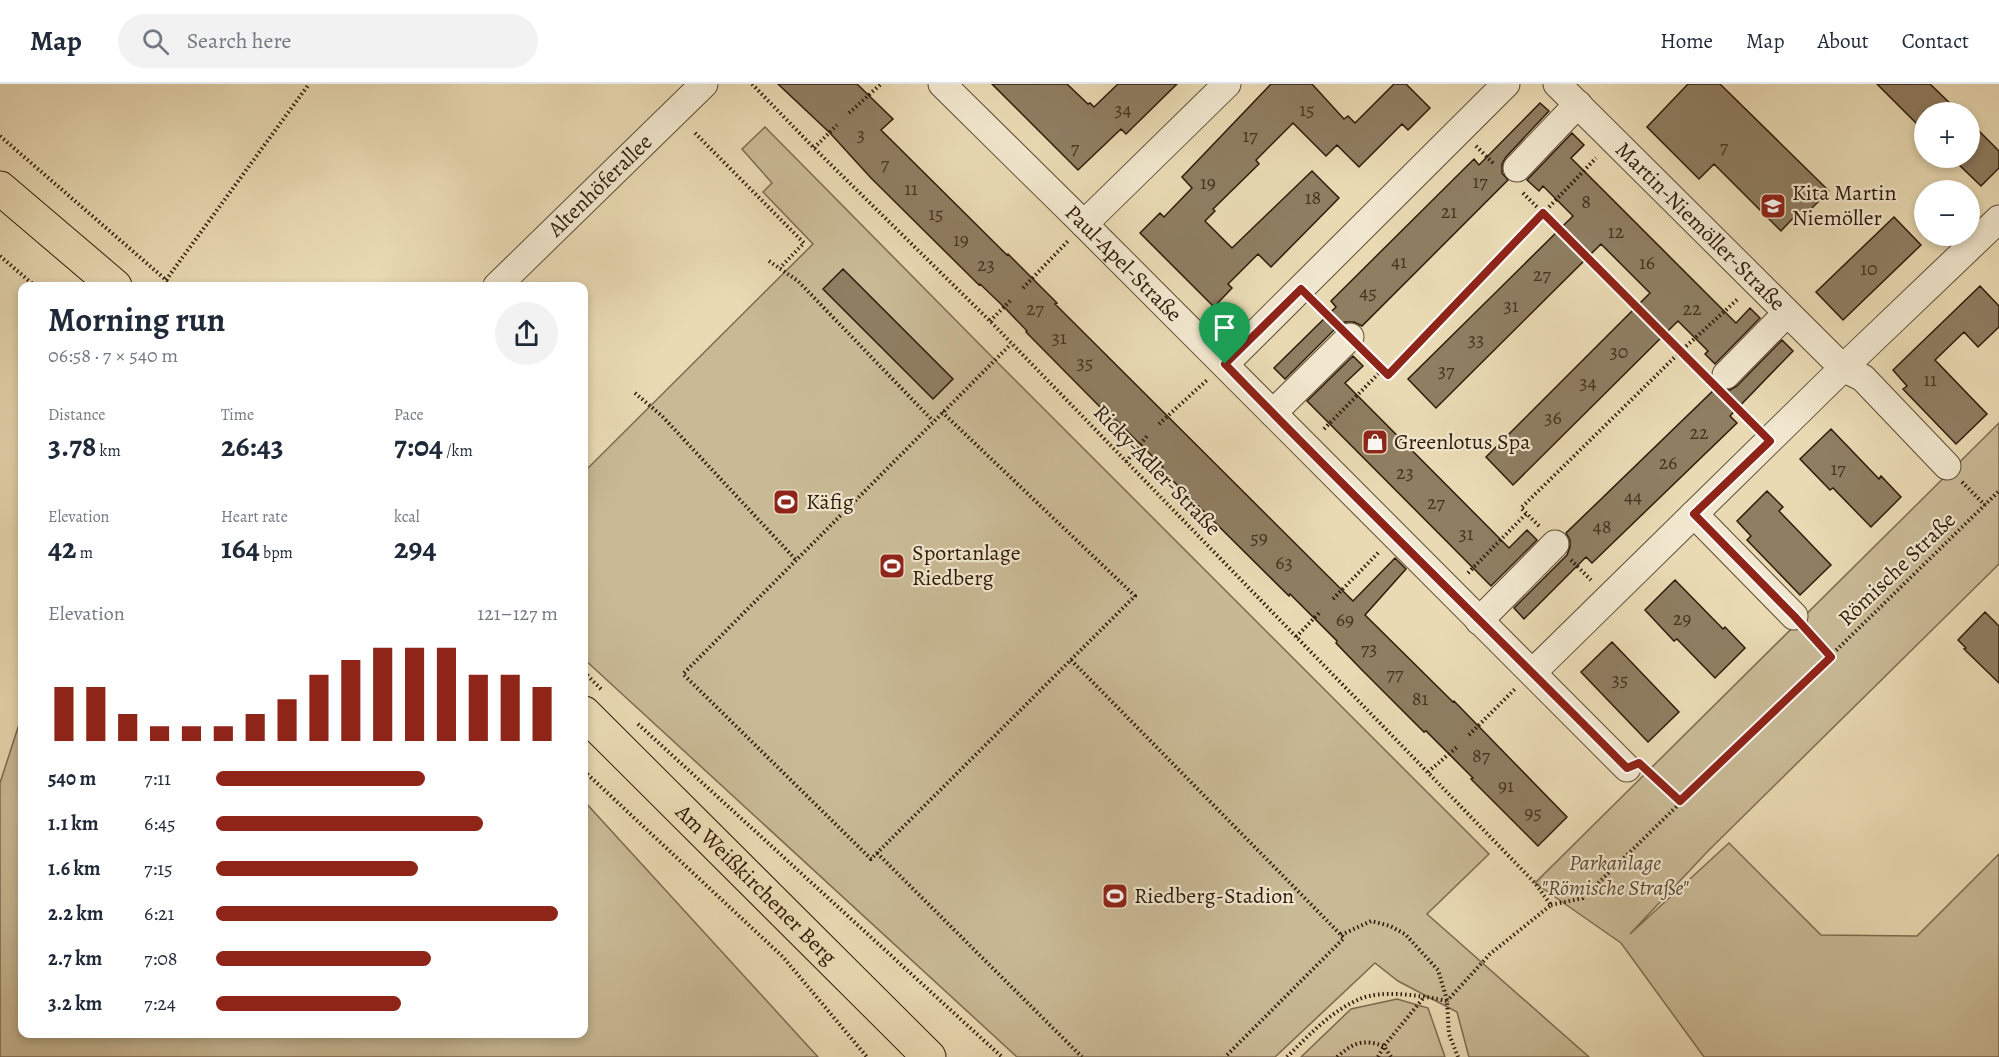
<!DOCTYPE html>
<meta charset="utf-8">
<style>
body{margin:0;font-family:Alegreya,serif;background:#f2f2f3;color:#1f2937;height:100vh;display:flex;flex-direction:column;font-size:22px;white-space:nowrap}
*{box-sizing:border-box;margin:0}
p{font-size:20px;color:#747a83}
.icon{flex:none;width:33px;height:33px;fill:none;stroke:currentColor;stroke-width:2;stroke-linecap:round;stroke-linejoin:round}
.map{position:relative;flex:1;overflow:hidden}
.sheet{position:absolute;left:18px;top:198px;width:570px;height:756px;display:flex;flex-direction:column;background:#fff;border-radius:12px;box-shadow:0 3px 9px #0003}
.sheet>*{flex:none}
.controls{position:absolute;left:1914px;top:18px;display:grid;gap:12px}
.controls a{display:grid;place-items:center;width:66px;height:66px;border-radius:50%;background:#fff;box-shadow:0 3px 9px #0003;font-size:30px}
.pin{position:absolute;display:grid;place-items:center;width:51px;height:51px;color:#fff;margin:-62px -26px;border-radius:50% 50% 50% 0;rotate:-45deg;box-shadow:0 0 6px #0007}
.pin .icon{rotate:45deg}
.round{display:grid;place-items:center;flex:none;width:63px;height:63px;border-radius:32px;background:#f2f2f3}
.overview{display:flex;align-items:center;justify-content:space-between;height:102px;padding:0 30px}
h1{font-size:33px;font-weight:600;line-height:45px}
.metrics{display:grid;grid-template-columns:repeat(3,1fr);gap:9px;height:102px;padding:6px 30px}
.metrics div{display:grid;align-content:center}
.metrics b{font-size:30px;font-weight:600}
.metrics small{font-size:16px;font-weight:400}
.metrics p{font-size:16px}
.chart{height:168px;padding:12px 30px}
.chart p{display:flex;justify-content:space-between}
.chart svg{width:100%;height:108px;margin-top:6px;stroke:#8f2418;stroke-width:6}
ul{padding:0 30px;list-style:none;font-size:20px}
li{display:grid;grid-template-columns:96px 72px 1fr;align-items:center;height:45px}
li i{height:15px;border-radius:8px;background:#8f2418}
header{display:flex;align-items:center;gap:36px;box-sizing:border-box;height:84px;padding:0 30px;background:#fff;border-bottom:2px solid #e0e1e3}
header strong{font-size:28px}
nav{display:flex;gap:33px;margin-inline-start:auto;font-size:21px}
.search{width:420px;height:54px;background:#f2f2f3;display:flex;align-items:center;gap:15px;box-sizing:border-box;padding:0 21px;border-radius:33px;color:#747a83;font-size:22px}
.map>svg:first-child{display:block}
</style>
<header>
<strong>Map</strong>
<div class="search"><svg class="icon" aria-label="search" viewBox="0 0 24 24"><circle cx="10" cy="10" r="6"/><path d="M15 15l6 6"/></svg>Search here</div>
<nav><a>Home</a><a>Map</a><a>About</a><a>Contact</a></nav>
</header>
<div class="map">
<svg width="1999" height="973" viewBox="0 0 1999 973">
<rect width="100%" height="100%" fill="#e9dab3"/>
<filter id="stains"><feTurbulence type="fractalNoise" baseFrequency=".00333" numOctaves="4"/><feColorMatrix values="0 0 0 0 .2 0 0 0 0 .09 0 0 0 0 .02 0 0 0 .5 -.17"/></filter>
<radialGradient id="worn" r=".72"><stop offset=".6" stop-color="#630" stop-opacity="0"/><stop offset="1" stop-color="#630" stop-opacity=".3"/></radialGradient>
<path fill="#c9ba96" stroke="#7c6a50" stroke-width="1.5" d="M765,43L995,276L1489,770L1427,830L1589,973H1469L1457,928L1398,897L1375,879L1275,973H1017L584,575V388L813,160L763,108L772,99L742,65Z
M1999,339V480L1708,767L1630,850L1729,759L1821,851L1917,852L1999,770V973H1704L1621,859L1535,799Z
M22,631V950H584V717L818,973H0V699Z
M1397,915L1428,924L1445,973H1301L1351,925Z"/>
<path fill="#8f7e62" stroke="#2e1b0b" stroke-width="1.5" d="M778,0H857L893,35L881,46L1007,171L1008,170L1057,219L1055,220L1353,517L1395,474L1406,485L1365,531L1453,618L1454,617L1567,733L1538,762L1471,695L1473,694L1426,647L1424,648L1361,585L1336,559L1337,557L1290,510L1289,512L1161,385L1163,383L1116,336L1115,338L1102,325L1026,248L1027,247L1004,223L980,200L979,201L871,94L830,49Z
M992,0H1067L1088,20L1090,19L1094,23L1118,0H1177L1126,50L1121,45L1078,86Z
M1271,0H1312L1344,35L1348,32L1355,39L1394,0H1406L1430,24L1408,46L1402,40L1359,83L1337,61L1326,72L1293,39L1256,76L1259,80L1213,125L1215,127L1205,137L1232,164L1312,87L1339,114L1271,183L1258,170L1228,200L1232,204L1214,223L1140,149L1160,129L1164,133L1192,104L1182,93Z
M1688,0H1720L1829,107L1801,135L1797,130L1781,147L1714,80L1699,95L1647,43Z
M1877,0H1930L1959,28H1924V47Z
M1540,19L1549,27L1506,73L1502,80V89L1508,96L1362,242L1354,238H1345L1339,241L1285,295L1274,284L1336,223L1331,217L1474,75L1479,81Z
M1970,38L1999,67V84L1981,102L1952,74H1970Z
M1572,49L1584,61L1571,74L1736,239L1750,224L1760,234L1715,280L1705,270L1708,267L1678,237L1513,401L1486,373L1650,209L1601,160L1436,324L1408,295L1573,132L1543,102L1539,107L1527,96Z
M1894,133L1921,161L1843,236L1816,208Z
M843,185L953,295L933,315L823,205Z
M1980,202L1999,222V243L1978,263L1964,248L1935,276L1987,330L1956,360L1903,305L1907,302L1893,286Z
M1782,256L1793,267L1730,332L1737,339L1592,479L1586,473L1524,535L1514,524L1567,471L1570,463V456L1566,449L1717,303L1723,306H1730L1737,302Z
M1353,272L1363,282L1345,299L1509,464L1527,446L1537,456L1491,502L1307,317Z
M1831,345L1879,395L1881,392L1901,413L1871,443L1833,404L1830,406L1800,375Z
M1767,407L1783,423L1779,427L1831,481L1800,511L1747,456L1751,452L1737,437Z
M1675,496L1723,545L1725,543L1745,564L1715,594L1677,555L1674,557L1645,526Z
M1985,528L1999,542V599L1964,565L1966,564L1958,556Z
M1612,558L1679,628L1648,658L1581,588Z"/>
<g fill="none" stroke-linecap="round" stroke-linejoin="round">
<g stroke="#5d4b35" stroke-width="29">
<g id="minor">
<path id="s1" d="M942,0L1084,140L1627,684"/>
<path id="s2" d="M1557,0L1843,284L1863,294L1947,382"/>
<path d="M1517,84L1578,20"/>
<path d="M1084,140L1227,0"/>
<path id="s3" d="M497,202L704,0"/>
<path d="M1225,280L1506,0"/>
<path d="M1726,291L1787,229"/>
<path d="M1273,329L1350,253"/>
<path d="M1694,430L1794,532"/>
<path d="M1479,537L1555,460"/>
<path d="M1533,588L1843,284L1999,135"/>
</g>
</g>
<g stroke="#2e1b0b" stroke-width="35">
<g id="major">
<path d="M0,104L115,202"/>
<path id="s4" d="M584,629L929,973"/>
</g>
</g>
<path stroke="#2e1b0b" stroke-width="4" stroke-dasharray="1.5 3" stroke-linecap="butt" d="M752,0L814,64L990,237L1535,799L1551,821L1490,870L1447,917
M849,29L881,0
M695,49L804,159L780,184
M0,52L173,202
M1476,62L1494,80
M814,64L837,41
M1523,109L1702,288
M0,172L35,202
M769,177L798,197L933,337
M166,196L309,0
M1023,204L1068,157
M1319,222L1333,236
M990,237L1011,216
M1368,271L1388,291L1596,74
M635,309L662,332L796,476
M1728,314L1753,339
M942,328L1135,512L871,775L683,590L1011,260
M1159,340L1207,296
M1324,345L1383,285
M1126,378L1147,352
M1962,398L1985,421
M1539,442L1521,424L1681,267L1739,214
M1571,476L1591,496
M1468,489L1526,430
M1333,515L1379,468
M1809,549L1831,573
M1296,553L1321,527
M1071,576L1344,854L1225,973
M584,588L602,606
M638,640L1002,973
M1469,651L1515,605
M584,687L783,873L867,973
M1428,688L1457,663
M1650,690L1680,717
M877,769L1082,973
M1551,821L1583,814L1999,407
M1341,851L1371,837L1390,842L1405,850L1438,886L1447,916
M1287,973C1309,951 1331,927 1360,915C1382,905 1424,912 1447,917L1449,950L1458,973
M1337,973C1354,958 1363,955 1384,962L1391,973
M1378,973L1384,962L1425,912"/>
<use href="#minor" stroke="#f1e7ce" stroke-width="27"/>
<use href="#major" stroke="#e9dab3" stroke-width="33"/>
</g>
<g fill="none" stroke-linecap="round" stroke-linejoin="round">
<g stroke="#fff" stroke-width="12">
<path id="route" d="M1543,129L1770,357L1694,430L1794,532L1831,573L1680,717L1639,679L1627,684C1494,549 1357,417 1225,280L1301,205L1388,291Z"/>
</g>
<use href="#route" stroke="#8f2418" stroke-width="8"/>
</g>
<defs>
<g id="school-square" transform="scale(1.35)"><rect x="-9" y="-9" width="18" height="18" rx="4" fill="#8f2418" stroke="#f1e7ce"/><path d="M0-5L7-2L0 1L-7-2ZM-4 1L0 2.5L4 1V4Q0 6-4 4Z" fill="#fff"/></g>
<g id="shop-square" transform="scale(1.35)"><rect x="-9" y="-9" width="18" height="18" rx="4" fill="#8f2418" stroke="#f1e7ce"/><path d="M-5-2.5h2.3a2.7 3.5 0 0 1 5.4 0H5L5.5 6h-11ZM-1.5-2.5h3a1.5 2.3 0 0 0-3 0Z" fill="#fff"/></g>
<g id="stadium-square" transform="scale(1.35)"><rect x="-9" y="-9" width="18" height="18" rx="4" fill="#8f2418" stroke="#f1e7ce"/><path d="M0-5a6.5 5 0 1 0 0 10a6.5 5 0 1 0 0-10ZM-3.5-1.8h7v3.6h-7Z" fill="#fff"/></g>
</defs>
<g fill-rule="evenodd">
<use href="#school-square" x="1773" y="122"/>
<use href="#shop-square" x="1375" y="358"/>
<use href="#stadium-square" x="786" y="418"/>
<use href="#stadium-square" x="892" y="482"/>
<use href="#stadium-square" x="1115" y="812"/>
</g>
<g text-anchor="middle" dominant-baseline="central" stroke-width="4.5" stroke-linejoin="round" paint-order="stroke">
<g font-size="20" fill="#463421">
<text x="1123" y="25">34</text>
<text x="1307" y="25">15</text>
<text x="861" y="50">3</text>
<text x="1250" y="51">17</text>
<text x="1724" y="62">7</text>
<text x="1075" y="63">7</text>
<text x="885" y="79">7</text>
<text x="1480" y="97">17</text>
<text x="1208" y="98">19</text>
<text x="911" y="104">11</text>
<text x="1313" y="113">18</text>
<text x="1586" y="117">8</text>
<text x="1449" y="127">21</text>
<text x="936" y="129">15</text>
<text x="1616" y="147">12</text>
<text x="961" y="155">19</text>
<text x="1399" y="177">41</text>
<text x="1647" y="178">16</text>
<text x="986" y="180">23</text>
<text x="1869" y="184">10</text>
<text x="1542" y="190">27</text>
<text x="1368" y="208">45</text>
<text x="1511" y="221">31</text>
<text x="1035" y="224">27</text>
<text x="1692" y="224">22</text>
<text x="1059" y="253">31</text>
<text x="1476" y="255">33</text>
<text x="1619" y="267">30</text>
<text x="1085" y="278">35</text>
<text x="1446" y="286">37</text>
<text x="1930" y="295">11</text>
<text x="1588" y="298">34</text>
<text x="1553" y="333">36</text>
<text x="1699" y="348">22</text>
<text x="1668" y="378">26</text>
<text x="1838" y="384">17</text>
<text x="1405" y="388">23</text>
<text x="1633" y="412">44</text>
<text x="1436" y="418">27</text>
<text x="1602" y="442">48</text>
<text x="1466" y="449">31</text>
<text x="1259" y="453">59</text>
<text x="1284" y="478">63</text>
<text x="1682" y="534">29</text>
<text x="1345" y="535">69</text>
<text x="1369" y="564">73</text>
<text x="1395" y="589">77</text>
<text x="1620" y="595">35</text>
<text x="1420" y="614">81</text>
<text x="1481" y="671">87</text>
<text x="1506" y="701">91</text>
<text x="1533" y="728">95</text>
</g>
<g font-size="22" fill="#2e1b0b" stroke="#f1e7ce">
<text stroke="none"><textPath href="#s3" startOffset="144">Altenhöferallee</textPath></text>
<text stroke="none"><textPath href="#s2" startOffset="202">Martin-Niemöller-Straße</textPath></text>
<text stroke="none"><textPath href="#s1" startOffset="255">Paul-Apel-Straße</textPath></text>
<text transform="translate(1157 386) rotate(46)">Ricky-Adler-Straße</text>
<text transform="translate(1897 485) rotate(-44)">Römische Straße</text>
<text stroke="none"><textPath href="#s4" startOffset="243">Am Weißkirchener Berg</textPath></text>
</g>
<g font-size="22" fill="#2e1b0b" stroke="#f1e7ce" text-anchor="start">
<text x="1792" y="109">Kita Martin<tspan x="1792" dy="25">Niemöller</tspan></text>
<text x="1394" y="358">Greenlotus Spa</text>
<text x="806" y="418">Käfig</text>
<text x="912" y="469">Sportanlage<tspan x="912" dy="25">Riedberg</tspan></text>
<text x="1134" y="812">Riedberg-Stadion</text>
</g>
<g font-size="22" font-style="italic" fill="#5c4b35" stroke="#f1e7ce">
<text x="1615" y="779">Parkanlage<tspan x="1615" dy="25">"Römische Straße"</tspan></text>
</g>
</g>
<rect width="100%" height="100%" filter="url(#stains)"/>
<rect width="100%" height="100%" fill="url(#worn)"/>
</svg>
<div class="controls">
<a>+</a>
<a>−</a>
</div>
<div class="pin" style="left:1225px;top:280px;background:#1e9e55"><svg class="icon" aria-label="arrive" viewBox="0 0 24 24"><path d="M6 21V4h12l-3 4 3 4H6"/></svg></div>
<section class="sheet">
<div class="overview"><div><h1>Morning run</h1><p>06:58 · 7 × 540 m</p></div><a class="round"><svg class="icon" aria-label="share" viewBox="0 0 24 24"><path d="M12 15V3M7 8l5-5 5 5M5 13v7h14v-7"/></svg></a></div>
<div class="metrics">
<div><p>Distance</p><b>3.78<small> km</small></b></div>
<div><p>Time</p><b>26:43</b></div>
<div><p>Pace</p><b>7:04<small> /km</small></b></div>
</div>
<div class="metrics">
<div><p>Elevation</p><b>42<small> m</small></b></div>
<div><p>Heart rate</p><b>164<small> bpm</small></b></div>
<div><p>kcal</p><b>294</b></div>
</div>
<div class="chart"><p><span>Elevation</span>121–127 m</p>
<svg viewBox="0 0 160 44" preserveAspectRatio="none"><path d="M5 44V22M15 44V22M25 44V33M35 44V38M45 44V38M55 44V38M65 44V33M75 44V27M85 44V17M95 44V11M105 44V6M115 44V6M125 44V6M135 44V17M145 44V17M155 44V22"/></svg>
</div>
<ul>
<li><b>540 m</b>7:11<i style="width:61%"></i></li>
<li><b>1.1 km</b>6:45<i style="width:78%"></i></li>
<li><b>1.6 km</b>7:15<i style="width:59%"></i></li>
<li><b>2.2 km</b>6:21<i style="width:100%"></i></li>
<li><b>2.7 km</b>7:08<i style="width:63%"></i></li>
<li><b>3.2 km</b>7:24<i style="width:54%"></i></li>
</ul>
</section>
</div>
